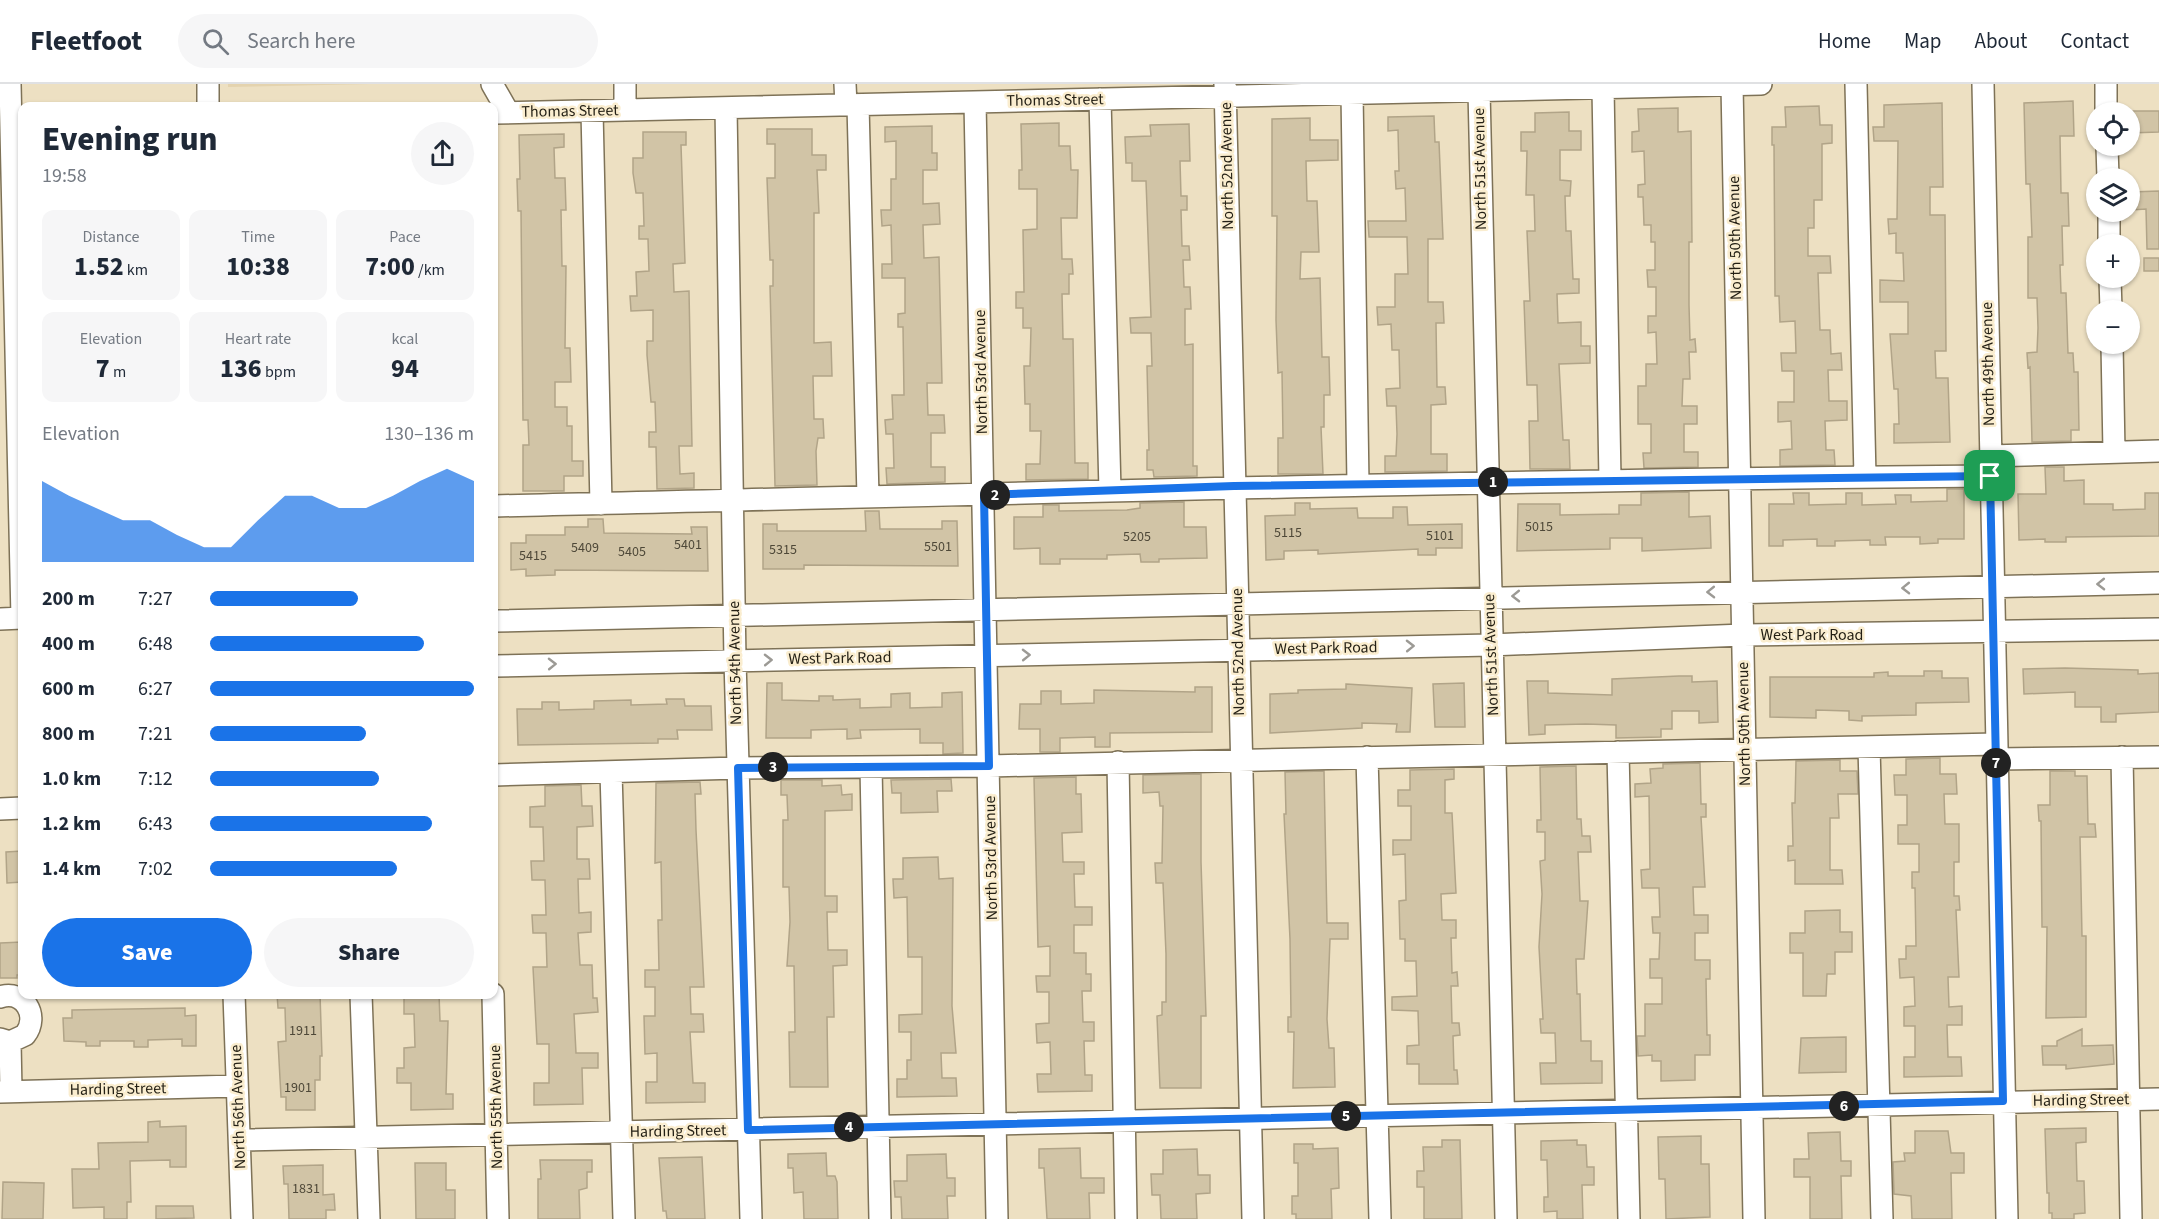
<!DOCTYPE html>
<meta charset="utf-8">
<style>
body{margin:0;font-family:"Source Sans 3",sans-serif;background:#f6f6f7;color:#1f2937;height:100vh;display:flex;flex-direction:column;font-size:22px;white-space:nowrap}
*{box-sizing:border-box;margin:0}
p{font-size:20px;color:#747a83}
.icon{flex:none;width:33px;height:33px;fill:none;stroke:currentColor;stroke-width:2;stroke-linecap:round;stroke-linejoin:round}
.map{position:relative;flex:1;overflow:hidden}
.panel{position:absolute;left:18px;top:18px;width:480px;height:897px;display:flex;flex-direction:column;background:#fff;border-radius:12px;box-shadow:0 2px 4px #0004}
.panel>*{flex:none}
.buttons{position:absolute;left:2086px;top:18px;display:grid;gap:12px}
.buttons a{display:grid;place-items:center;width:54px;height:54px;border-radius:50%;background:#fff;box-shadow:0 2px 4px #0004;font-size:30px}
.pin{position:absolute;display:grid;place-items:center;width:51px;height:51px;color:#fff;margin:-26px;border-radius:12px;box-shadow:0 3px 9px #0006}
.km{position:absolute;width:30px;height:30px;margin:-15px;border-radius:50%;background:#222;color:#fff;font-size:16px;line-height:30px;text-align:center}
.round{display:grid;place-items:center;flex:none;width:63px;height:63px;border-radius:32px;background:#f6f6f7}
.overview{display:flex;align-items:center;justify-content:space-between;height:102px;padding:0 24px}
h1{font-size:33px;font-weight:800;line-height:45px}
.metrics{display:grid;grid-template-columns:repeat(3,1fr);gap:9px;height:102px;padding:6px 24px}
.metrics div{display:grid;align-content:center;border-radius:12px;background:#f6f6f7;text-align:center}
.metrics b{font-size:26px;font-weight:800}
.metrics small{font-size:16px;font-weight:400}
.metrics p{font-size:16px}
.chart{height:168px;padding:12px 24px}
.chart p{display:flex;justify-content:space-between}
.chart svg{width:100%;height:108px;margin-top:6px;fill:#1a73e8;opacity:.7}
.cta{display:flex;gap:12px;margin-top:auto;padding:12px 24px}
.cta a{flex:1;height:69px;border-radius:36px;background:#1a73e8;color:#fff;font-size:24px;font-weight:800;line-height:69px;text-align:center}
.cta a+a{background:#f6f6f7;color:#1f2937}
ul{padding:0 24px;list-style:none;font-size:20px}
li{display:grid;grid-template-columns:96px 72px 1fr;align-items:center;height:45px}
li i{height:15px;border-radius:8px;background:#1a73e8}
header{display:flex;align-items:center;gap:36px;box-sizing:border-box;height:84px;padding:0 30px;background:#fff;border-bottom:2px solid #e0e1e3}
header strong{font-size:28px}
nav{display:flex;gap:33px;margin-inline-start:auto;font-size:21px}
.search{width:420px;height:54px;background:#f6f6f7;display:flex;align-items:center;gap:15px;box-sizing:border-box;padding:0 21px;border-radius:33px;color:#747a83;font-size:22px}
.map>svg:first-child{display:block}
</style>
<header>
<strong>Fleetfoot</strong>
<div class="search"><svg class="icon" aria-label="search" viewBox="0 0 24 24"><circle cx="10" cy="10" r="6"/><path d="M15 15l6 6"/></svg>Search here</div>
<nav><a>Home</a><a>Map</a><a>About</a><a>Contact</a></nav>
</header>
<div class="map">
<svg width="2159" height="1135" viewBox="0 0 2159 1135">
<rect width="100%" height="100%" fill="#ede0c2"/>
<path fill="#e4d3ae" d="M228,0H370L228,3Z"/>
<path fill="#d1c4a6" stroke="#b1a488" stroke-width="1.5" d="M2073,17L2074,52H2060L2061,109H2068L2069,142H2062L2063,181H2060L2061,209H2066L2068,269H2073L2074,288H2078L2079,346H2071V357L2032,358L2030,283L2028,284L2027,269L2037,268L2038,244L2037,214H2028V153H2032L2030,100H2026L2024,19Z
M1942,19L1943,103H1930V131H1945L1946,267H1935L1936,294H1948L1950,358L1894,359V340H1899L1898,305H1894L1890,250H1908V218H1880V196L1904,197L1903,169H1896V149L1889,150L1888,135H1897L1898,57H1874L1873,43H1884V21Z
M1819,22L1820,41H1832V59L1822,60V116H1814V144H1808V172H1830L1831,189H1818L1820,246H1830L1831,270L1841,269L1842,286H1828L1829,317H1847V336L1825,337L1826,366H1834L1835,381L1780,382V366L1792,365L1791,337L1778,338V318H1794V287H1782L1781,269H1796L1795,237L1780,238L1779,212H1775L1774,61H1772V43H1786L1785,23Z
M1678,24V48L1691,47L1692,158H1689V221L1690,256L1695,255L1696,268H1689L1690,295H1683L1682,322H1697V340H1684V368H1698V383L1644,384L1643,369H1651V340H1638V302H1646V280H1657L1656,248L1648,249V232H1656V203H1648L1647,186H1655V158H1651V141H1644L1643,113H1638V101L1645,100L1644,67L1632,68V48L1639,47L1638,25Z
M2130,27H2159V48L2130,49Z
M1569,28V47H1581V66H1560V96L1571,97L1570,112H1565L1566,147H1571L1573,195H1579V209L1557,210L1558,239L1581,238V262H1590V279L1559,280L1563,356H1569L1570,385H1530L1529,337H1538L1537,301H1527L1524,217H1530L1527,147H1535L1534,111H1526L1527,67H1521V48H1535V29Z
M1434,32L1435,58H1439L1443,155H1428V218H1443L1444,239H1436L1437,303H1445L1446,320L1431,321V370H1447V387L1385,388V372H1396L1397,350L1396,322H1387L1386,305L1400,304L1399,266H1392L1391,240L1378,241L1377,223H1395V190H1408L1407,153H1369L1368,137H1406L1405,104L1396,105L1395,87H1399L1398,46L1388,47V33Z
M1310,34V56H1338V76L1306,77L1307,117H1317L1319,168H1301L1300,195L1320,194L1322,273H1329L1330,311H1324V343H1321L1323,390H1278V354H1283L1282,288L1278,289L1276,236L1277,132H1272V35Z
M1059,39V62H1070L1071,86H1078L1077,134H1061L1062,175H1072L1073,190H1069V210H1062L1063,255H1073L1075,379H1088V395L1026,396V380H1040L1041,347H1030V320H1025L1024,282H1030L1031,244H1023V224H1016V208H1024L1023,146L1037,145V105H1019V86H1022L1021,40Z
M1189,40L1190,77H1180L1181,112H1187V126H1181L1182,162H1189L1190,176H1183L1184,203H1190L1191,225H1185V261L1193,260V382H1197V392L1154,393L1153,386H1147V366H1149L1147,282H1152L1151,249H1131L1130,234L1151,233L1146,97H1132V79H1126L1125,53L1151,52L1150,41Z
M932,42V69H937V86H923V120L939,119L940,140L923,141L924,174L939,173L942,299H927L928,331H944L945,349H931V383H945V398L887,400L886,384H894L893,350H886L885,336L893,335L892,311H904L903,243H898V230L905,229V194H882V180H892L891,141L882,142L881,126H891V95H896V57L885,58V43Z
M767,45H812V71H826V86H817L819,129H814V259L831,258L832,292H813L814,335H823L824,354H818L816,367L817,401L775,402L770,202H773V176H770L767,94H775V60H767Z
M643,48H686V61H681L685,179L673,180L674,208L689,207L692,362H679L680,390L694,389V404L657,405L656,363H649V348H656L655,318H651L647,271V257H653V226L631,227L630,212H637L636,188L649,187L648,155H639V142H644L643,109H636L633,89V74H643Z
M564,50V63L554,64L555,94H565L566,126H561L562,182H566L565,264H570L571,298H555V323H567V342H572V377H583V392H564V407H523V361H529L528,336H523L521,127H518L517,95H520L519,51Z
M2159,107V165H2147L2146,125L2131,126V108Z
M2144,174H2159V187H2144Z
M2045,383H2064V397L2084,396V420H2113V426L2145,425V409H2159V452L2066,453V458H2045V455L2019,456L2018,410H2046Z
M1947,405H1964V455H1938V459L1920,460V453H1885L1886,461H1870V456L1835,457V462H1817V455L1783,456V462H1769V420H1794L1793,409H1809V421L1846,420V409H1862V421L1896,420L1895,411H1911V418L1947,417Z
M1689,408V433L1710,432L1711,464L1642,467V454H1610V465L1517,467L1518,420H1560V431L1619,430V421H1641V409Z
M1184,418V443H1206L1207,474L1159,475V478H1141L1140,470L1107,471V475H1060V480H1040V464L1014,465V433H1043V421H1059V427L1127,426L1140,424V419Z
M1295,419H1310V425L1357,424L1358,434H1393V423H1407L1408,441L1462,440V464H1436V471H1418V465L1318,470V466L1284,467V475L1266,476L1265,432L1295,431Z
M865,427H879L880,445H942V437H957L958,482L804,481V485H763V440H777V447H866Z
M588,435H603L604,449L692,450L691,443H707L708,487L555,486V491L526,492V485L511,486V459H526V451H565V443H588Z
M2065,584L2138,586V590L2159,589V628L2116,630V638H2101V623H2075V608L2024,610L2023,585Z
M1924,587H1942V594H1968L1969,618L1916,619V631L1862,632V637L1849,636V627L1816,626V634L1770,633V593H1874V589L1888,588V592H1924Z
M1679,592H1692V598L1717,597L1718,638L1699,639V627H1672V645H1661V653L1616,654V641L1586,640L1545,641V650L1529,651L1527,597H1548V609L1612,611V595Z
M767,599H782V616L819,617V612H833V616L860,615V624L891,623V610L910,609V624L942,623V609L962,608L963,669L943,670V659H920V645L860,646L861,654L847,655V645L811,646V654H766Z
M1464,599L1465,643H1435L1433,600Z
M1346,600L1412,604L1410,648H1396L1397,640L1362,639V644L1270,649V610L1298,609V606L1346,605Z
M1195,603H1212V648L1110,649V663H1095V653L1060,654V668H1040V645H1019L1020,620H1041V607H1061V620L1094,619V606L1195,608Z
M666,615H684L685,622H711L712,646H677L678,655H658V659L518,661L517,625H542V618H559V626L594,625V617L631,616V621L667,620Z
M1940,674V690H1956L1957,710H1944L1945,740H1959V778H1954V812H1959L1960,826H1956L1959,893H1948L1949,923L1962,922V941H1947L1948,973H1961L1962,992L1904,993V973H1915V942H1904V923L1915,922L1914,893L1900,894L1899,875H1906V862H1916L1915,804H1912V788H1919V760H1898V741H1907V711H1895L1894,691H1906V675Z
M1840,676V687H1857L1858,710H1838L1839,734H1830V786H1842L1843,800H1795V776L1788,777V762H1793L1792,719H1795L1796,677Z
M1700,679L1701,720H1706V733H1701L1705,803H1693L1694,831H1708V849H1695V876H1710V895H1706L1707,951H1710V971H1695V996L1661,997V977H1652V971L1638,972L1637,952H1645V920H1662V894H1650V875H1659L1660,849H1653L1652,833H1660L1659,804H1642L1641,786L1650,785L1649,712L1635,713V700L1651,699L1650,685L1663,684V680Z
M1576,682L1577,735H1581L1582,752H1590L1591,768H1578L1580,817H1588L1584,875H1576L1577,910H1580L1581,957H1591V977H1602V999L1541,1000L1540,979H1556L1555,949H1541L1540,935H1543L1539,863L1542,810L1540,777L1545,776V748H1537V736H1541L1540,683Z
M1454,685V695L1445,696V729H1452L1456,809L1441,810L1442,836H1456V854H1451L1452,889L1457,888L1458,902H1451L1452,939H1459L1460,951L1453,952L1454,986H1457L1458,1000H1419V980H1407V962L1419,961L1418,927L1392,926V913L1417,912L1416,877H1405V855H1400L1399,817L1406,816L1405,770L1393,771V756H1411V722H1398V706H1410V686Z
M1324,687L1327,839H1348V855H1330L1327,935L1329,964H1334L1335,1003L1293,1004L1294,948H1288V933H1291L1290,855L1284,730H1286L1285,688Z
M2050,687H2075V692H2087L2088,740H2095L2096,753H2080L2082,852H2086V933L2046,934L2047,843H2042L2041,737H2039L2038,721H2050Z
M1201,690V778L1206,932H1201V1004H1160L1157,932L1162,931V918H1166V870L1163,799H1156L1155,779H1162L1163,722H1160L1159,708L1143,709V691Z
M1076,693V710H1081L1082,748L1062,749L1063,778H1084V790H1074L1075,823H1092V841H1074V869H1086V890H1091V907H1082L1083,938H1094V957H1084L1085,991H1092V1007L1038,1008L1037,990H1051L1050,958L1037,959L1036,940L1049,939V908H1037L1036,892H1050V862L1038,863L1034,694Z
M951,695L952,707H937L938,728L901,729V709H892L891,696Z
M781,696H822V702L841,701L842,711L852,710V726L825,727V812H837V828H827L828,866H847V881L833,882L834,933H827L828,1003H790L789,948H795L794,882H787L790,838L789,803H783V736H788L787,711H781Z
M700,698L701,710H695L696,746L704,903H690L691,930H703L704,948H690L693,999H705V1018L646,1019V998H657V969L645,970L644,932H655V903H645V886H659L658,836H662L661,778L655,779L656,699Z
M581,701L582,722H592L593,742L577,743V775H589L590,795H578L579,829L591,828V848L578,849L580,881H592L593,914H597L598,928L574,930L576,969H598V984H582L583,1020L534,1021V999H549V960H537L533,883H547L546,849H533L532,831H546L545,796H532L531,777H544L543,743H530V723L545,722V702Z
M22,767V798L7,799L6,768Z
M938,773L939,795L953,794L952,922L956,969H941L942,994H956L957,1012L897,1013V995H907V976H911V948H899V931L922,930V873H908L907,813L894,814L893,795H903V774Z
M1840,826V848H1852V868H1835V890H1827L1826,912H1803V869H1790V849H1805V827Z
M22,858V891H17V894H0V859Z
M277,910H320L322,972H320V996H315V1026H286V1013H281L278,958L286,957L285,924H278Z
M404,910H439L440,937H448L446,1010H453V1025L411,1026V999H397V984H404V964L415,963L414,930H404Z
M185,924V932L196,931V962H182V955L148,956V963H134V957H100V962H86V958L64,957L63,934H72V926Z
M2082,945V962L2113,961L2114,980L2066,985V981H2043L2042,962H2057V957Z
M1846,953V988L1799,989L1801,954Z
M160,1037V1043L186,1042V1083H170V1076L130,1077L131,1118H127V1135H104V1123L73,1124L72,1085H99L98,1059L148,1058V1038Z
M2086,1044V1058L2076,1059L2077,1097H2084L2085,1129L2074,1130V1135H2052V1129H2049V1109H2047L2045,1045Z
M1915,1047H1948L1951,1069H1964V1089H1951L1952,1135H1912L1911,1112L1894,1110L1893,1078L1905,1077L1904,1069H1915Z
M1840,1048L1841,1077H1851V1092H1841L1842,1135H1810V1093H1794V1075H1809L1808,1049Z
M1701,1052V1080H1709L1710,1133L1666,1135L1665,1095H1659L1658,1053Z
M1442,1056H1460L1462,1135H1424V1103H1417V1087H1424L1423,1063H1442Z
M1577,1056V1061H1586L1587,1083H1594V1101H1582L1583,1135H1557V1127L1544,1128V1113H1548L1547,1076H1541V1057Z
M1294,1060H1313V1065L1338,1064L1339,1104L1331,1105L1332,1135H1296V1130H1292V1112H1298V1079H1294Z
M1080,1064L1081,1094H1104V1109H1089L1090,1135H1047L1044,1084H1039V1065Z
M1197,1065L1198,1091H1210V1109L1196,1110L1197,1135H1161L1160,1111H1152L1151,1090H1163V1066Z
M826,1069L827,1092H835L837,1098L838,1135H804L803,1108L794,1109L793,1084H788V1070Z
M946,1070L947,1094H955V1112H947L948,1135H902L901,1113H895L894,1097H907V1071Z
M702,1073L705,1135H667L666,1127H663L659,1074Z
M540,1076H592V1088H587V1104L579,1106L580,1135H538V1095H541Z
M415,1079H446V1106H455V1135H416Z
M323,1081V1111L334,1110L335,1126H326V1135H289L288,1100H284L283,1082Z
M3,1098L44,1099L43,1135H2Z
M156,1122H193L194,1134L156,1135Z"/>
<g fill="none" stroke-linecap="round" stroke-linejoin="round">
<g stroke="#7e7257" stroke-width="24">
<path id="minor" d="M10,0L22,534
M208,0V22
M492,0L508,28
M625,0V26
M845,0L846,21
M1225,0L1253,1135
M1856,0L1865,393
M1983,0L2007,1135
M2106,0V28
M1732,1L1754,1135
M1603,4L1610,396
M1479,7L1506,1135
M1352,9L1358,400
M1100,15L1110,407
M975,18L997,1135
M858,21L868,413
M726,24L735,576L751,1135
M592,27L601,420
M494,29L1761,0
M2107,62L2108,94
M2109,128V160
M2110,194L2111,226
M2112,260L2114,368
M1990,372L2159,367
M494,422C992,410 1491,396 1990,392
M0,535L22,534
M494,537L2159,499
M494,582L1490,561L1743,551L2159,545
M1869,663L1882,1135
M1618,668L1629,1135
M1367,673L1380,1135
M2122,673L2131,1135
M1996,675L2159,673
M1118,678L1126,1135
M871,683L880,1135
M611,688L624,1135
M494,691L738,684L989,682L1996,660
M0,725L22,724
M234,910L242,1135
M361,910L369,1135
M493,910L498,1135
M0,913C24,905 40,932 25,951L10,958L0,955
M10,958L11,1007
M0,1008L237,1002
M240,1056L2159,1015"/>
</g>
<use href="#minor" stroke="#fff" stroke-width="21"/>
</g>
<defs><path id="oneway-chevron" d="M-2-3.5L2.5 0L-2 3.5" fill="none" stroke-width="1.6" stroke-linecap="round" stroke-linejoin="round" transform="scale(1.5)"/></defs>
<g stroke="#9c9a95">
<use href="#oneway-chevron" transform="translate(2101 500) rotate(179)"/>
<use href="#oneway-chevron" transform="translate(1906 504) rotate(179)"/>
<use href="#oneway-chevron" transform="translate(1711 508) rotate(179)"/>
<use href="#oneway-chevron" transform="translate(1516 512) rotate(179)"/>
<use href="#oneway-chevron" transform="translate(1410 562) rotate(-1)"/>
<use href="#oneway-chevron" transform="translate(1026 571) rotate(-1)"/>
<use href="#oneway-chevron" transform="translate(768 576) rotate(-1)"/>
<use href="#oneway-chevron" transform="translate(552 580) rotate(-1)"/>
</g>
<g fill="none" stroke-linecap="round" stroke-linejoin="round">
<g stroke="#fff" stroke-width="12">
<path id="route" d="M1990,392L2003,1017L748,1046L738,684L989,682L984,411L1234,402Z"/>
</g>
<use href="#route" stroke="#1a73e8" stroke-width="8"/>
</g>
<g text-anchor="middle" dominant-baseline="central" stroke-width="5" stroke-linejoin="round" paint-order="stroke">
<g font-size="14" fill="#4e4838">
<text x="1539" y="443">5015</text>
<text x="1288" y="449">5115</text>
<text x="1440" y="452">5101</text>
<text x="1137" y="453">5205</text>
<text x="688" y="461">5401</text>
<text x="938" y="463">5501</text>
<text x="585" y="464">5409</text>
<text x="783" y="466">5315</text>
<text x="632" y="468">5405</text>
<text x="533" y="472">5415</text>
<text x="303" y="947">1911</text>
<text x="298" y="1004">1901</text>
<text x="306" y="1105">1831</text>
</g>
<g font-size="16" fill="#231f14" stroke="#faedcf">
<text transform="translate(1055 16) rotate(-1)">Thomas Street</text>
<text transform="translate(570 27) rotate(-1)">Thomas Street</text>
<text transform="translate(1227 82) rotate(-91)">North 52nd Avenue</text>
<text transform="translate(1480 85) rotate(-91)">North 51st Avenue</text>
<text transform="translate(1735 154) rotate(-91)">North 50th Avenue</text>
<text transform="translate(1988 280) rotate(-91)">North 49th Avenue</text>
<text transform="translate(981 288) rotate(-91)">North 53rd Avenue</text>
<text x="1812" y="551">West Park Road</text>
<text transform="translate(1326 564) rotate(-1)">West Park Road</text>
<text transform="translate(1238 568) rotate(-91)">North 52nd Avenue</text>
<text transform="translate(1491 571) rotate(-92)">North 51st Avenue</text>
<text transform="translate(840 574) rotate(-1)">West Park Road</text>
<text transform="translate(735 579) rotate(-91)">North 54th Avenue</text>
<text transform="translate(1744 640) rotate(-91)">North 50th Avenue</text>
<text transform="translate(991 774) rotate(-91)">North 53rd Avenue</text>
<text transform="translate(118 1005) rotate(-1)">Harding Street</text>
<text transform="translate(2081 1016) rotate(-1)">Harding Street</text>
<text transform="translate(238 1023) rotate(-92)">North 56th Avenue</text>
<text transform="translate(496 1023) rotate(-91)">North 55th Avenue</text>
<text transform="translate(678 1047) rotate(-1)">Harding Street</text>
</g>
</g>
</svg>
<div class="buttons">
<a><svg class="icon" aria-label="locate" viewBox="0 0 24 24"><circle cx="12" cy="12" r="6"/><path d="M12 2v4M12 18v4M2 12h4M18 12h4"/></svg></a>
<a><svg class="icon" aria-label="layers" viewBox="0 0 24 24"><path d="M12 4l9 5-9 5-9-5zM3 14l9 5 9-5"/></svg></a>
<a>+</a>
<a>−</a>
</div>
<div class="pin" style="left:1990px;top:392px;background:#1e9e55"><svg class="icon" aria-label="arrive" viewBox="0 0 24 24"><path d="M6 21V4h12l-3 4 3 4H6"/></svg></div>
<b class="km" style="left:1493px;top:398px">1</b>
<b class="km" style="left:995px;top:411px">2</b>
<b class="km" style="left:773px;top:683px">3</b>
<b class="km" style="left:849px;top:1043px">4</b>
<b class="km" style="left:1346px;top:1032px">5</b>
<b class="km" style="left:1844px;top:1022px">6</b>
<b class="km" style="left:1996px;top:679px">7</b>
<section class="panel">
<div class="overview"><div><h1>Evening run</h1><p>19:58</p></div><a class="round"><svg class="icon" aria-label="share" viewBox="0 0 24 24"><path d="M12 15V3M7 8l5-5 5 5M5 13v7h14v-7"/></svg></a></div>
<div class="metrics">
<div><p>Distance</p><b>1.52<small> km</small></b></div>
<div><p>Time</p><b>10:38</b></div>
<div><p>Pace</p><b>7:00<small> /km</small></b></div>
</div>
<div class="metrics">
<div><p>Elevation</p><b>7<small> m</small></b></div>
<div><p>Heart rate</p><b>136<small> bpm</small></b></div>
<div><p>kcal</p><b>94</b></div>
</div>
<div class="chart"><p><span>Elevation</span>130–136 m</p>
<svg viewBox="0 0 160 44" preserveAspectRatio="none"><path d="M0 44V11L10 17L20 22L30 27L40 27L50 33L60 38L70 38L80 27L90 17L100 17L110 22L120 22L130 17L140 11L150 6L160 11V44z"/></svg>
</div>
<ul>
<li><b>200 m</b>7:27<i style="width:56%"></i></li>
<li><b>400 m</b>6:48<i style="width:81%"></i></li>
<li><b>600 m</b>6:27<i style="width:100%"></i></li>
<li><b>800 m</b>7:21<i style="width:59%"></i></li>
<li><b>1.0 km</b>7:12<i style="width:64%"></i></li>
<li><b>1.2 km</b>6:43<i style="width:84%"></i></li>
<li><b>1.4 km</b>7:02<i style="width:71%"></i></li>
</ul>
<div class="cta"><a>Save</a><a>Share</a></div>
</section>
</div>
